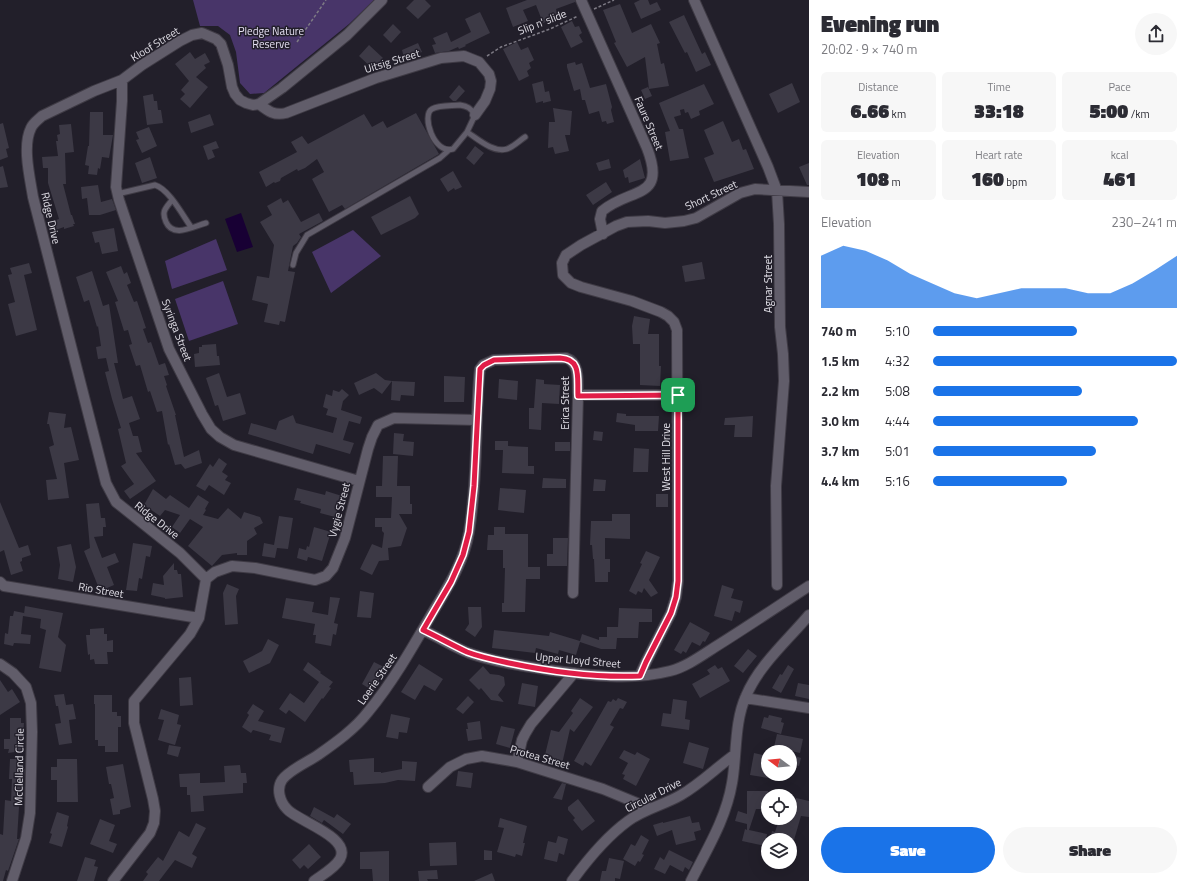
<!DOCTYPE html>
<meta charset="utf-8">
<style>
body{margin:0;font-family:"Titillium Web",sans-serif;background:#f7f7f7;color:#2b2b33;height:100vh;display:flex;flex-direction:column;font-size:15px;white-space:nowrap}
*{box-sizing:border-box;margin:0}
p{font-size:13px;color:#7c7c81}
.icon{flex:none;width:22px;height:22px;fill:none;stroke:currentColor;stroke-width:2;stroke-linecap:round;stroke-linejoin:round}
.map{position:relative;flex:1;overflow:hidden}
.sheet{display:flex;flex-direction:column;background:#fff;width:380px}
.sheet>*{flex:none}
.needle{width:26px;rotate:286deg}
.fabs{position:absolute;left:761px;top:745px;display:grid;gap:8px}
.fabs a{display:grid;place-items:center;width:36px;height:36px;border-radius:50%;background:#fff;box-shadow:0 4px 16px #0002;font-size:20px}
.pin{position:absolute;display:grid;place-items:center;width:34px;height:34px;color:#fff;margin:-17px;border-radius:8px;box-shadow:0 2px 6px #0006}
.round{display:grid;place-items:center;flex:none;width:42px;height:42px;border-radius:21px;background:#f7f7f7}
.headline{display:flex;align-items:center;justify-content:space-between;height:68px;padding:0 12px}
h1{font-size:22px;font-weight:800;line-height:30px}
.stats{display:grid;grid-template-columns:repeat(3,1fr);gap:6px;height:68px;padding:4px 12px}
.stats div{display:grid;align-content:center;border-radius:6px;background:#f7f7f7;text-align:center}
.stats b{font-size:20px;font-weight:800}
.stats small{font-size:11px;font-weight:400}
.stats p{font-size:11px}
.chart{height:112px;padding:8px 12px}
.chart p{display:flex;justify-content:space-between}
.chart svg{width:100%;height:72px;margin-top:4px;fill:#1a73e8;opacity:.7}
.primary-button{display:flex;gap:8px;margin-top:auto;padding:8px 12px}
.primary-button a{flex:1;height:46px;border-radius:24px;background:#1a73e8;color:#fff;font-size:16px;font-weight:800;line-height:46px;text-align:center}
.primary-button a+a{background:#f7f7f7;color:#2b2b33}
ul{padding:0 12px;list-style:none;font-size:13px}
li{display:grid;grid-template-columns:64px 48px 1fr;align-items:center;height:30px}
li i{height:10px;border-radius:5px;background:#1a73e8}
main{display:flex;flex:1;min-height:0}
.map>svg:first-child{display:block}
</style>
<main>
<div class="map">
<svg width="809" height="881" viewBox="0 0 809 881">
<rect width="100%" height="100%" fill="#221f2a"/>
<path fill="#483569" d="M193,0H374L349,24L264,93L250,94L240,83L236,52L230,35L218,26H200Z
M353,230L381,256L331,293L312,252Z
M216,239L227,270L172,289L165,261Z
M223,281L238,324L189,341L175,299Z"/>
<path fill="#180034" d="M241,213L253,247L237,252L225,219Z"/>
<path fill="#3c3945" d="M414,0H425L431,6L418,19L406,8Z
M527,0H575V2L556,9L558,17L543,23L536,5L523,10L528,21L513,27L506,8Z
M640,0H648L650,5L657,2L661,10L641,19L634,3Z
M620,4L632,33L651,24L660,43L657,44L661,64L664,63L669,86L649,89L645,57L627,67L614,43L616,42L603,10Z
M480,12L490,33L465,45L466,46L459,49L458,47L449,51L435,53L432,45L436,44L433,38L447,32L451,42L471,32L465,19Z
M684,15L702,54L705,52L711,65L696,72L687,52L685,53L669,22Z
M572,21L575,27L579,26L582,33L579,35L583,42L571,48L561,27Z
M393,24L401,32L391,43L383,35Z
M517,42L521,50L528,47L534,60L529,63L531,68L527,71L529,76L519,81L503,49Z
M418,43L422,52L404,58L402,50Z
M369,45L383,58L373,69L359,56Z
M190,52L195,59L205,53L210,62L204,65L206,68L196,77L208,87L190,108L180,99L185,94L181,90L189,81L175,64Z
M575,62L576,65L582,63L590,88L606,84L612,107L611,110L614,122L607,124L606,121L602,122L599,111L589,114L585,100H582L580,89L574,91L567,67V64Z
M543,81L545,92L549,91L551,101L543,103V101L536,103L532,84Z
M792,83L800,102L778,113L769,94Z
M704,84L714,104L699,111L700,115L691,119L688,112L685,113L684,109L680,110L681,115L674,117L679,129H683L689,158L670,161L665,132L670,131L659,103Z
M459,85L465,91L456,101H453L449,97Z
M648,87L652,96L645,99L641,90Z
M153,94L154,101H157L158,110H161L163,123L147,125L143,96Z
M553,108L572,111L570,135H565L569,151L555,154L553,147L548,148L549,122H555Z
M90,112H103V135H113L109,158L102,157L100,169L98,168L97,175L88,174L89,166L85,165L88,146H89Z
M416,113L439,154L345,209L342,205L329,212L312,179L324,172L317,159L305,168L298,171L297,169L281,178L280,181L275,183L274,182L266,187L259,172L297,152L291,142L302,136L308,144L364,114L372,127L383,121L387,128Z
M210,114L214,125L191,133L188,122Z
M723,121L732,142L739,139L743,150L746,149L754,169L714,182L704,158L714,154L704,130Z
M3,123L9,148L6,149L8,157L0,160V124Z
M71,124L74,152L65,153L66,184H63L71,215H72L75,224H73L74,226L64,229V227L50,232L47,223L59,219L48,183V168H43L42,157L58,156L56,141H58L57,135L60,134L59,125Z
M149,127L157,146L142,153L136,140L139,139L136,132Z
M216,141L219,148L212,150L215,157L208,160L203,146Z
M475,146L484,153L474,165L466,158Z
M150,157L157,178L142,183L135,163Z
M609,159L611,168L599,171L596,163Z
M640,159L645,178L629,183L628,177L625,178L623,170Z
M809,163V185H807L799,167Z
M3,166L8,187L0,188V167Z
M453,171L462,187L455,190L454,188L448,192L440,179Z
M606,182L612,192L593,205L586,195Z
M98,185L101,202L112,199L116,210L100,215H89L87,198L82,199L81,187Z
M410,196L419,214L415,218L381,235L371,217Z
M281,198L283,203L288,200L301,222L319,213L323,221L299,234L301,237L297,243L293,246L288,271L295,272L285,322L280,321L279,325L264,322L268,304L252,300L257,276L269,278L274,245L260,222L272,215L267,206Z
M114,228L118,251L102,254L99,242L95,243L92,232Z
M702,262L705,279L685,282L682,266Z
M29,263L32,273L24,275L37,330L16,336L8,304L15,302L8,275L12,274L10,268Z
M121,266L124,274L127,272L131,283L127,285L134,302L137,301L146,328L143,329L148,343L151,342L159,365L165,363L169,375L164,376L167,385L166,386L176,415H175L184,457L199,450L202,463L185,469L181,464L175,465L169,444L168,445L162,411L157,412L150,391L148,392L140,365L136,366L129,345L132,344L128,330L124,331L115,302L118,301L106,272Z
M92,271L103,306L109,304L118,363H114L123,399L132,396L140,419L129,423L133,436H138L142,452L136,453L156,481L130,499L124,491L134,484L121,466L126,463L118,429L121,428L112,399L105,372L109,371L106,358L98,359L96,347L101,346L98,326L97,327L89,300L84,302L76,277Z
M634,316L650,319L648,334H659V366H661L660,386L640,385V344H633L632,326Z
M216,344L217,356H219L220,365L195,367L194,354L199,353V347H202V345Z
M219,373L227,397L240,393L246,414L223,421L218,405L215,406L206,378Z
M376,373L385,380L392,381L382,394L374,388L359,395L354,383Z
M444,376L465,377L464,402H444Z
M499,379L518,381L517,400L498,398Z
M536,379L544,380V384L560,385L559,404L542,403L541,430L529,429V408H534Z
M392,381L415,382L414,396L401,395L400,401L391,400Z
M342,389L349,395L343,401L341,410L362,417L360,424L349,421L343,440L354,443L350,454L316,444L313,454L248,434L251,423L276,430L279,421L293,415L296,423L333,433L337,418L326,415L328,409L323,407L326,394L332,396L333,390L339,392Z
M49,412L66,414L64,428L71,427L79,460L64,463L69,498L48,500L46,480L57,479L49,447L54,445L49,424H47Z
M617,413L626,414V416H659L658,431H635V425L616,422Z
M753,416L752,437H734L735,425H724L725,418Z
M594,431L603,432L602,441L593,440Z
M394,433L404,434L403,441L414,442L413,456L393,454Z
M495,441H508V446L528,447V466H534V474L502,473L503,450H495Z
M555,442H570V451H555Z
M634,448L649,449L648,472H633Z
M383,456H398L397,486H410V504H412V514H399L407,528L401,546L388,548L389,560L379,561L372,575L360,569L372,544L382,548L384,533L382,531V527H375V518H391L392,497H376V486H382Z
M219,458L227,464L222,472L228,476L225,480L231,483L224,495L209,485L205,491L196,486L210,464L213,467Z
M543,478L566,479V488H542Z
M594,479L606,480L605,491H593Z
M297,488L325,495L326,491L342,496L335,517L320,513L321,509L300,503L301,501L294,500Z
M500,488L526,490L524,513L498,510Z
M153,489L166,499L170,495L189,508L198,495L209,502L205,509L206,510L203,515L218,519L228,508L241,519L244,512L260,517L263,523L254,528L257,534L247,541V555H237V553L222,555L212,566L188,546L203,527L190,519L180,533L172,527L180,515L165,510L160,516L144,505Z
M656,494H668V507H656Z
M0,502L19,548L28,545L31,555L22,558V561L20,562L23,571L11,575L4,550L0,552Z
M99,503L101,518H105L106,527H103V536L94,537L102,558L115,553L119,562L107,567L114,585L100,591L84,551L90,548L86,504Z
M612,514H630V539L605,538V559H610V572H608V582H595L594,559H593L592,545H590L591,521H612Z
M279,516L293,518L288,549L277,548L275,558L262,556L264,543L274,545Z
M314,527L331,532L322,561L308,557L307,561L297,558L299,548L306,550L307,546L309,547Z
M494,527H505V534H528V567H540V579H526L525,612H502V603H504L505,568H503V550H487L488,535H494Z
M553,538H568L567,566H547V554H553Z
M133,543L152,546L150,557L146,556L142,579L139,578L137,591L126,590Z
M71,544L76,567L73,582L58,579L60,565L57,547Z
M646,551L660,557L649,580L658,593L651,597L644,588L642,593L638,591L636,595L629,591L642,564L640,563Z
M174,563V570H177L178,574H181L183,597L165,599V598L151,595L153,583L164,585L163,576Z
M227,584L239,589L236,596L238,624L225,625L223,593Z
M722,585L734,589L731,598L743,601L740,613L735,611L732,621L714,616Z
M360,591L374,593L371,618L357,617Z
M330,597L340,598L334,623L338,624L336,635L333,634L331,646L315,643L316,635H313L315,624L282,618L286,598L314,602L312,612L328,615Z
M25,606L63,613L58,637L66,645L61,672L39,668L46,630L40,628L41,619L23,616L21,634L31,635L30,644L14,643L13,646L4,644L5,633L8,634L10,616H13L14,611L24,613V614Z
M468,607H481L482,627L475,637L465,630L469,624Z
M619,608L652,609V622H639L638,638H617L616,649H601L580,642L576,655L559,650L558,654L536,648L535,653L492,648L494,630L549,636L550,632L580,641L582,634L599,640V637H607V627H618Z
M690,622L710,633L705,642L703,641L700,646L692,642L686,653L683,651L681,654L674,650Z
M104,628V634H107V641L113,640V652H107L108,664H95L94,659L90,660V654L88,655L86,635H90V629Z
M268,639L279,645L270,663L249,673L243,661L262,651Z
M748,649L757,656L743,673L734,666Z
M308,662L321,672L320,673L333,682L329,687L331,688L323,699L322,698L305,722L289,710L286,714L279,709L290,693L304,703L319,682L303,670Z
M374,662L386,668L373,691L362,684Z
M419,664L443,679L435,691L424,685L415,700L401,692Z
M715,665L718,669L722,667L730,681L700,698L692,684L710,674L707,670Z
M788,665L794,669L781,693L772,688L780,674L782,675Z
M483,666L490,674L499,675L504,677L505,685L498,695L504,702L491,700L481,688L479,690L469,680Z
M191,677L193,705L180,706L179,678Z
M0,680L8,692L12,689L20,702L0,715Z
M522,683L538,686L535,707L518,704Z
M798,683L809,685V699L795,696Z
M64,694L66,705L73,704L76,719L69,720L72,743L59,745L55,724L61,723L58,706H56L54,695Z
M94,695H112V712H117V716H121V727H118V752H105V746H98V740H95V704H94Z
M468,696L474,702L463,714L456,709Z
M580,698L593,707L574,732L570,729L562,764L544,759L551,730L559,732L573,713L571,711Z
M618,698L627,702L623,709L620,708L610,725L614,727L591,766L585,762L583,766L574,761L608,701L611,702L613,699L616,701Z
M673,699L687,701L685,719L690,720L689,730L661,726L663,713L671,714Z
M253,704L264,711L258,721L285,728L281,743L269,740L271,735L253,730L251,733L242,727L249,715L247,713Z
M161,709L179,715L177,724L181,725L175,745L158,740L164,720L158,719Z
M391,714L410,718L407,733L399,732L398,739L386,737Z
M769,715L782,718L781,722L784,723L781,734L761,728L764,717L768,718Z
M10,718H21V723H24L22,751L8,753L9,749H4V739H10Z
M480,721L482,739L468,741L466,729H468L467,723Z
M501,726L515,729L510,748L496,744Z
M777,734L803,739L800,753L774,747Z
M689,742L709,748L703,769L683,763Z
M169,745L181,747L178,757L167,754Z
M624,750L635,755L637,752L650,759L636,786L623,779L625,775L622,774L628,763L619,758Z
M754,753L768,756V778L750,775Z
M795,756L801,758L799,766L792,764Z
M374,758V772H381V773L402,769V761L417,762L415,781L398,780L385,783L354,785L353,772H350L349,760Z
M10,759H22L21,768L25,769L24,780H23L22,791H20L17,839H19L8,871L6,870L3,881H0V834L3,835L5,800L11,801L12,779H9Z
M57,759H77L78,802H57V780H51V767H57Z
M123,764L131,807L120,810V814L113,815L110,799L114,798L111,784H109L106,767Z
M240,765L241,773H246L247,783H243V793L203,796L204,811L191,812L190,795H187V787H180L179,774L200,773V783H203L225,782L224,766Z
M458,771L473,773L471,788L456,786Z
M562,783L566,784L562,800L553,798Z
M747,791H768V809H756L749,830L767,834L765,846L742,841L745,829L747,830V824L735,821L738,811L747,814Z
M796,798L809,801V817L801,816L794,840H770L772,831L775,832L778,823L784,825L786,819L791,820Z
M578,799L595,821L582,831L573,820L575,818L568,810V807Z
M314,807L334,818L337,814L351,824L343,834L324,820L322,823L310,816Z
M57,812L69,816L67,826L68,827L62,847L49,843L52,834L50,833Z
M690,816L692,823L699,822L701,830L694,832L696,840L676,845L672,830L657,836L653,825L663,822V823Z
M500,818L527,826L523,843H525L522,856L516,854L515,857L497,852L504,828L498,827Z
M100,819L115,825L109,841L117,844L113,853L90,844Z
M196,823L206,828L192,854L197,857L192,868L175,860L159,881H143L148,874L146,872L158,857L163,861L179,831L189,837Z
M641,835L649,840L642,854L644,855L640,862L638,861L635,866L623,859L631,844L635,846Z
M558,836L568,839L564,855L559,853L557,862L544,859L548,841L556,843Z
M456,842L457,865L430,866L429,843Z
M309,844L321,857L308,869L304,865L300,869L292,860Z
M484,850L492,851V860H484Z
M669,850L693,862L689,870L685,867L683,872L670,865L665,874L654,869L660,857L664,860Z
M389,851V881H373L372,869H360V852Z
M85,857L96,860L94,866L98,867L94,881H77Z
M609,858L624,861L620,879L615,878V881H600L602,871H606Z
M437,870L438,879H427L428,881H419L418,871Z
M492,873L495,881H474Z"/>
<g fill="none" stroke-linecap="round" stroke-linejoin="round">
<g stroke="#3f3b45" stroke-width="7">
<path id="service" d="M460,105C467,106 471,108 475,115L467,132L453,149C434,155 421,115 432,109C439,105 452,106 460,105Z
M467,132C478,139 493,153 507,149C513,147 519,141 525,137
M117,194L155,185C169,189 183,216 191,227
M172,200C166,208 161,211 166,222C173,238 192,227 206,223
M293,265L296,253L307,235L440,158L449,150"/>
</g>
<g stroke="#3f3b45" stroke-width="12">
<path id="minor" d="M581,0L647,148C667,200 631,187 602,211L600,219L603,234
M694,0L768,167L777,191L779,224L780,327L783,354L784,381L776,486L777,585
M122,80V101L116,187L119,200L169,349L202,414L211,429L220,437L234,445L359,481
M259,104C268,111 274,116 286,113L376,78L441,58L464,56L479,62L489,74L491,81L490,89L485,101L475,115
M578,395H678
M206,579L215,572L232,566L255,568L315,580L326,576L333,568L345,538L368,449L372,437L378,425L394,418L477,420
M0,582L4,586L199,618
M423,630C438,637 453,647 469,653C495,662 523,666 549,670C588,675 631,681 670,671C686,667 701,656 715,647C747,627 778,606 809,586
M0,664L13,673L26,687L31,703L32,732L30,813L26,838L12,881
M640,675L646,662L671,613L676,597L678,581L677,330L674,322L668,316L661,312L632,301L581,287L571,283L563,275L562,263L566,255L581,245L616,226L627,222L648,221L665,223L684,221L696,218L740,193L755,189L809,192
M745,698L809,708
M517,762L522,740L525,734L531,724L574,673
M428,787L450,767L466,759L482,756L517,762L603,789L649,808
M113,881L150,833L154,823L155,811L153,799L134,723V701L190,634L199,618L206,579L180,553L116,502L106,483L33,197C30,178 22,146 31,128C33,123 38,120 42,116L94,91L122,80L142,65L180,41L192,35L202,33L216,39L221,44L228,65L232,87L235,94L240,100L246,103L253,105L259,104L282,88L347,35L382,0
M314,881C322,875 335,868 340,859C352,837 297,821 287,809C280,802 276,789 282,780C289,770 308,762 318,755C335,743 355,729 368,712C392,683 411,650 430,617C446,590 464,563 469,532C475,494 476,454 477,416C478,400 478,384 480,369L483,365L494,360L566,358C581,363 577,383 578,395L573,593
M572,881C588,859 606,837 628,821C644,809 664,805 681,795C700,784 716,768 734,755
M691,881C707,849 726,819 732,783C737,756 734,722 746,696C759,665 787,641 809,615"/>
</g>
<path stroke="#7d7a84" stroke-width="1.5" stroke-dasharray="3 2" stroke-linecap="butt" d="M594,9L614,0
M297,42L326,0
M487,56L501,47L550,29L578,16"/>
<use href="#service" stroke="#615d6a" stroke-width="5"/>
<use href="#minor" stroke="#615d6a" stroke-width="10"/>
</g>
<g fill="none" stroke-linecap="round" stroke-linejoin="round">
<g stroke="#fff" stroke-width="8">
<path id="route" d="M560,358C582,359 577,378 578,396L678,395V581L676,597L671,613L646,662L640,676C596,678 552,672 509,663C495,660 480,657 467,652C452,645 438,637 423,630L451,582L463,555L469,532L474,486L480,369L484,365L494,360Z"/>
</g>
<use href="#route" stroke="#e11d48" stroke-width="5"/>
</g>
<g text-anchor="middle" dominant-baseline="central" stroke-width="3" stroke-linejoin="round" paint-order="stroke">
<g font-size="11" fill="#e0dee6" stroke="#221f2a">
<text transform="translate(542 22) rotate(-21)">Slip n' slide</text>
<text transform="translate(155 44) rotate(-32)">Kloof Street</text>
<text transform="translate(392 61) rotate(-17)">Uitsig Street</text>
<text transform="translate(649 123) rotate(67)">Faure Street</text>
<text transform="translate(711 195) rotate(-25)">Short Street</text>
<text transform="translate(51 218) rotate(77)">Ridge Drive</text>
<text transform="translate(768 284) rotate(-90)">Agnar Street</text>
<text transform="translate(177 330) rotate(69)">Syringa Street</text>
<text transform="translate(565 403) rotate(-90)">Erica Street</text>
<text transform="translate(666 457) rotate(-90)">West Hill Drive</text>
<text transform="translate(339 510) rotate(-75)">Vygie Street</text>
<text transform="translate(157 520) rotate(38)">Ridge Drive</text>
<text transform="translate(101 590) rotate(10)">Rio Street</text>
<text transform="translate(578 660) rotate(5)">Upper Lloyd Street</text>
<text transform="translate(377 679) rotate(-55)">Loerie Street</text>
<text transform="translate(540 757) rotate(16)">Protea Street</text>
<text transform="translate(19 767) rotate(-89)">McClelland Circle</text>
<text transform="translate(653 795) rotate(-27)">Circular Drive</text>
</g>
<g font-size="11" fill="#e6e0f3" stroke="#221f2a">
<text x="271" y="31">Pledge Nature<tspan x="271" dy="13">Reserve</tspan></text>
</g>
</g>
</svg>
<div class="fabs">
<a><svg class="needle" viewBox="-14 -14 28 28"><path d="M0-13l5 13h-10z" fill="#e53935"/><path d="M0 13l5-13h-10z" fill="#7c7c81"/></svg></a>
<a><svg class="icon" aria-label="locate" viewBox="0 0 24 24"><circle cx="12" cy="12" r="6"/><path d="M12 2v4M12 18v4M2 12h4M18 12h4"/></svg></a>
<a><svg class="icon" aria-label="layers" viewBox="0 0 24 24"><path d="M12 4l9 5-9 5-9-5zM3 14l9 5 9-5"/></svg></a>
</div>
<div class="pin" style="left:678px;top:395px;background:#1e9e55"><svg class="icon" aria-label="arrive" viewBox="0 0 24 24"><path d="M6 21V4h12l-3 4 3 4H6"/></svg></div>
</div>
<section class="sheet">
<div class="headline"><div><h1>Evening run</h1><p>20:02 · 9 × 740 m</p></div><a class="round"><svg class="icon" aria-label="share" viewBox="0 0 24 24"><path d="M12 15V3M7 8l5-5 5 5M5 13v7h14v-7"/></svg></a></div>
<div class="stats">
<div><p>Distance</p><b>6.66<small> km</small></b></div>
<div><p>Time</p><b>33:18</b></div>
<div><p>Pace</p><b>5:00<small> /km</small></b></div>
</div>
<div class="stats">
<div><p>Elevation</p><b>108<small> m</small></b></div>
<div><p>Heart rate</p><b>160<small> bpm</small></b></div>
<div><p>kcal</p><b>461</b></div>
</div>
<div class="chart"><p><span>Elevation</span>230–241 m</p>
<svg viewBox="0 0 160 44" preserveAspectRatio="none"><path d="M0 44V12L10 6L20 9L30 15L40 23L50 29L60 35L70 38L80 35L90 32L100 32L110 32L120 35L130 35L140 29L150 21L160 12V44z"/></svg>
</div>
<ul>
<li><b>740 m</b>5:10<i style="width:59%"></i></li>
<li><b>1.5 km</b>4:32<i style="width:100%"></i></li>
<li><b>2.2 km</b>5:08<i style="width:61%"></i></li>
<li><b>3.0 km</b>4:44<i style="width:84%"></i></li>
<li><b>3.7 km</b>5:01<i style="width:67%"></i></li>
<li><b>4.4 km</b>5:16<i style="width:55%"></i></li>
</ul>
<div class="primary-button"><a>Save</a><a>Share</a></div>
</section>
</main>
